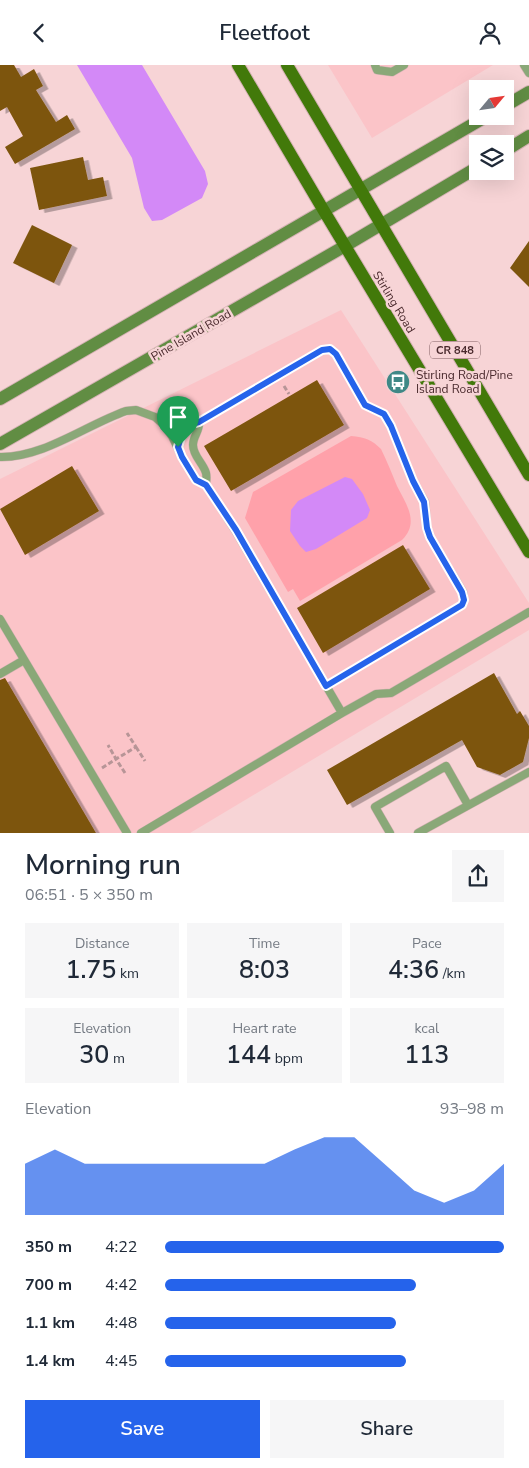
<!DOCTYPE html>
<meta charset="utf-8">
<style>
body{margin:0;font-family:"Nunito Sans",sans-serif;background:#f6f6f7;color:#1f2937;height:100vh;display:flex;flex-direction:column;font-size:19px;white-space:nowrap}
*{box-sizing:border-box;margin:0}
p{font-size:16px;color:#747a83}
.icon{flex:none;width:28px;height:28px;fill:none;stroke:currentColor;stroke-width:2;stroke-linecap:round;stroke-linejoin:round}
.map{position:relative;height:768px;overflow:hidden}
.side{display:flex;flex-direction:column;background:#fff;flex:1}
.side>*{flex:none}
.needle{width:32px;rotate:61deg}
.fabs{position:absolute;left:469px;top:15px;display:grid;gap:10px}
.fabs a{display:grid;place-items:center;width:45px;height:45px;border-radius:0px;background:#fff;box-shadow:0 5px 20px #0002;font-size:25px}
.pin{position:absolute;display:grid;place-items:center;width:42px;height:42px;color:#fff;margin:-51px -21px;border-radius:50% 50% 50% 0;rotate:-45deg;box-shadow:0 0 5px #0007}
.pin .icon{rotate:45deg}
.round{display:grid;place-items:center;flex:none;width:52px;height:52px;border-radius:0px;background:#f6f6f7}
.overview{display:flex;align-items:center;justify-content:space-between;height:85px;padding:0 25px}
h1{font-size:28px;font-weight:600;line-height:38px}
.stats{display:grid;grid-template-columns:repeat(3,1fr);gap:8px;height:85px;padding:5px 25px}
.stats div{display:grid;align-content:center;border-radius:0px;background:#f6f6f7;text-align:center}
.stats b{font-size:25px;font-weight:600}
.stats small{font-size:14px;font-weight:400}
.stats p{font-size:14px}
.chart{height:140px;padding:10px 25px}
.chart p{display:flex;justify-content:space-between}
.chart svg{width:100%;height:90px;margin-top:5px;fill:#2563eb;opacity:.7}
.action{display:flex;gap:10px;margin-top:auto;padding:10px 25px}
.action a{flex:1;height:58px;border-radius:0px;background:#2563eb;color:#fff;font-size:20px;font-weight:600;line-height:58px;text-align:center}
.action a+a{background:#f6f6f7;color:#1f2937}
ul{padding:0 25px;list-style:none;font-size:16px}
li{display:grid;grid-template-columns:80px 60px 1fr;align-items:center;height:38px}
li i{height:12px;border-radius:6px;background:#2563eb}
header{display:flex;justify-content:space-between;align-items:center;height:65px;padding:0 25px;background:#fff;font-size:22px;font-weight:600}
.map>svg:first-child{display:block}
</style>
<header><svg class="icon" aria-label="back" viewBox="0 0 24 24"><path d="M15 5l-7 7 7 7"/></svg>Fleetfoot<svg class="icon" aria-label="person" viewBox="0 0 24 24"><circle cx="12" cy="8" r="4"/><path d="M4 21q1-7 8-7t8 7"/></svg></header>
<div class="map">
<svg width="529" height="768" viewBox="0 0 529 768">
<defs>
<filter id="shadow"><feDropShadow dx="5.5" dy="3" stdDeviation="0" flood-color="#0004"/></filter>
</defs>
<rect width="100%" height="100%" fill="#f7d4d6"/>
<path fill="#fbc4c8" d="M328,0H493L372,73Z
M341,245L529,538V565L190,768H0V414Z"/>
<path fill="#ffa1aa" d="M351,371C365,372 372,375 381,384C387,396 392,409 397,421C406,439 420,457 402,475L300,536L293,524L288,527L245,453L253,427Z"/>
<path fill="#d389f7" d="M77,0H142L205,106L208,119L202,133L162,155L152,156L144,143L132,93Z
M345,412L352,414L363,429L370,445L367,453L316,484L306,487L300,481L290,466L291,445L298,436Z"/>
<path fill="#7d540f" filter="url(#shadow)" d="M0,0H14L21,12L34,4L43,21L36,25L56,57L67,50L75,64L15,99L5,82L23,71L7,42L0,46Z
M83,92L88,115L103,112L107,131L39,145L30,103Z
M32,160L72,180L54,218L13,198Z
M529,176V222L510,203Z
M317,315L344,360L231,426L204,381Z
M72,401L99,446L25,490L0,444Z
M403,480L430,524L323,588L297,543Z
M494,608L517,649L520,646L529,661V673L523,697L500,710L477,702L462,675L347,740L327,705Z
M5,613L96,768H0V615Z"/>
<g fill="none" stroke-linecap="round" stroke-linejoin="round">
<g stroke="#d4b2b4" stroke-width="9">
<path id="service" d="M375,0L377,5L392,7L404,0
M524,0L529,8
M199,357C200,366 193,371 193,380C193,391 203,398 206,408C207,412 206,417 206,420
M178,382L181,372L192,359L199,357L322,285L330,284L336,289L365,340L384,349L391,361L413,416L425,437L427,463L430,472L463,527L464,535L462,540L326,621
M0,392C43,393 86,360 126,346L136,345L155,352L163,359L172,371L182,392L196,415L206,420L235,465L342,648
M0,554L127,768
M0,609L24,595
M141,768L342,648L376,629L391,628L529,547
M390,768L375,742L446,701L468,740
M418,768L529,707"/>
</g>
<g stroke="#d4b2b4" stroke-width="14">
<path id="secondary" d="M505,41L529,27
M505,86L529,71
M0,334L487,51
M0,379L345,181L478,102"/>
</g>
<g stroke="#d4b2b4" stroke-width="14">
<path id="primary" d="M238,0L324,146L529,487
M287,0L529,410"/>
</g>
<path stroke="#b79597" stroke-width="3" stroke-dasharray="5 2.5" stroke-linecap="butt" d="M284,321L289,329
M136,682L145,696
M102,703L116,694L108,680
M125,708L116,694L136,682L127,668"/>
<use href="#service" stroke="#8aa878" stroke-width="8"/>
<use href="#secondary" stroke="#618d43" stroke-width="12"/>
<use href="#primary" stroke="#42790a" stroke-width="12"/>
</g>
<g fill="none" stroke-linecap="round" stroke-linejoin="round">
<g stroke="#fff" stroke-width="10">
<path id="route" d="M330,284L336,289L365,340L384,349L391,361L413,416L424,437L427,463L430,472L462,527L464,535L462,540L326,621L236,465L206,420L196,415L182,392L178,382L181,372L192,359L199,357L322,285Z"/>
</g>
<use href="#route" stroke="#2563eb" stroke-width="6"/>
</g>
<defs>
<g id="bus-disc" transform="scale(1.25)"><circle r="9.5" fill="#3f8886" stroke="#f7d4d6"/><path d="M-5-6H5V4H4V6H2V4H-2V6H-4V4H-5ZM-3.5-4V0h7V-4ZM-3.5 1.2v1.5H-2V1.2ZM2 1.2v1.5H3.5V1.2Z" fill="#fff"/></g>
</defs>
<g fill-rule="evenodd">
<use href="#bus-disc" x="398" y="317"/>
</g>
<g text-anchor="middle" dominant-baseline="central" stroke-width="5" stroke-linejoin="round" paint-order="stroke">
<rect fill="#f7d4d6" stroke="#7e5d60" stroke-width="1" x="430" y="276.5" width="50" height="17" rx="4"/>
<g font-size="11" font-weight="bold" fill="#4a2a2d">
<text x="455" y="285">CR 848</text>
</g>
<g font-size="12" fill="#4a2a2d" stroke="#f7d4d6">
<text transform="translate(394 237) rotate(59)">Stirling Road</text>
<text transform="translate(191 270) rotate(-30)">Pine Island Road</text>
</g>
<g font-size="12" fill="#4a2a2d" stroke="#f7d4d6" text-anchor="start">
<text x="416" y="310">Stirling Road/Pine<tspan x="416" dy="14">Island Road</tspan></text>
</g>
</g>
</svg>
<div class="fabs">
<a><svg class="needle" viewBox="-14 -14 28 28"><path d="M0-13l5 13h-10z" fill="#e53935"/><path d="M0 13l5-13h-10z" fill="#747a83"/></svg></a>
<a><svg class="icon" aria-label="layers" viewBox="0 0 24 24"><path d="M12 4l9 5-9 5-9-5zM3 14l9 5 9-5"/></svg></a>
</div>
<div class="pin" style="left:178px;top:382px;background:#1e9e55"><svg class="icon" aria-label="arrive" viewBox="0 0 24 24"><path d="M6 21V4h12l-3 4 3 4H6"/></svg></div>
</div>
<section class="side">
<div class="overview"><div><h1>Morning run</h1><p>06:51 · 5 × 350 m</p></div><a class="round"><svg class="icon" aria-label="share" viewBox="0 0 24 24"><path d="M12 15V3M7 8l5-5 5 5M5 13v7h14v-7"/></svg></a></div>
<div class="stats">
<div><p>Distance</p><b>1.75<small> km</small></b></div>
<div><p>Time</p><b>8:03</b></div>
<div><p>Pace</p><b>4:36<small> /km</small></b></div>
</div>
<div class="stats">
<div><p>Elevation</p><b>30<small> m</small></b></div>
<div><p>Heart rate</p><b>144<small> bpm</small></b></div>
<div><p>kcal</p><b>113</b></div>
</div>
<div class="chart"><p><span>Elevation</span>93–98 m</p>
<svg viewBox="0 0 160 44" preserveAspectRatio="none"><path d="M0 44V19L10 12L20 19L30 19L40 19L50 19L60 19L70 19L80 19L90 12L100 6L110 6L120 19L130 32L140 38L150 32L160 19V44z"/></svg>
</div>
<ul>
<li><b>350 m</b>4:22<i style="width:100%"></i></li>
<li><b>700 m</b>4:42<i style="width:74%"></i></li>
<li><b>1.1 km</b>4:48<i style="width:68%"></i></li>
<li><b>1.4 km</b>4:45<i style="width:71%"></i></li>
</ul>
<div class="action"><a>Save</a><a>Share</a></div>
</section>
